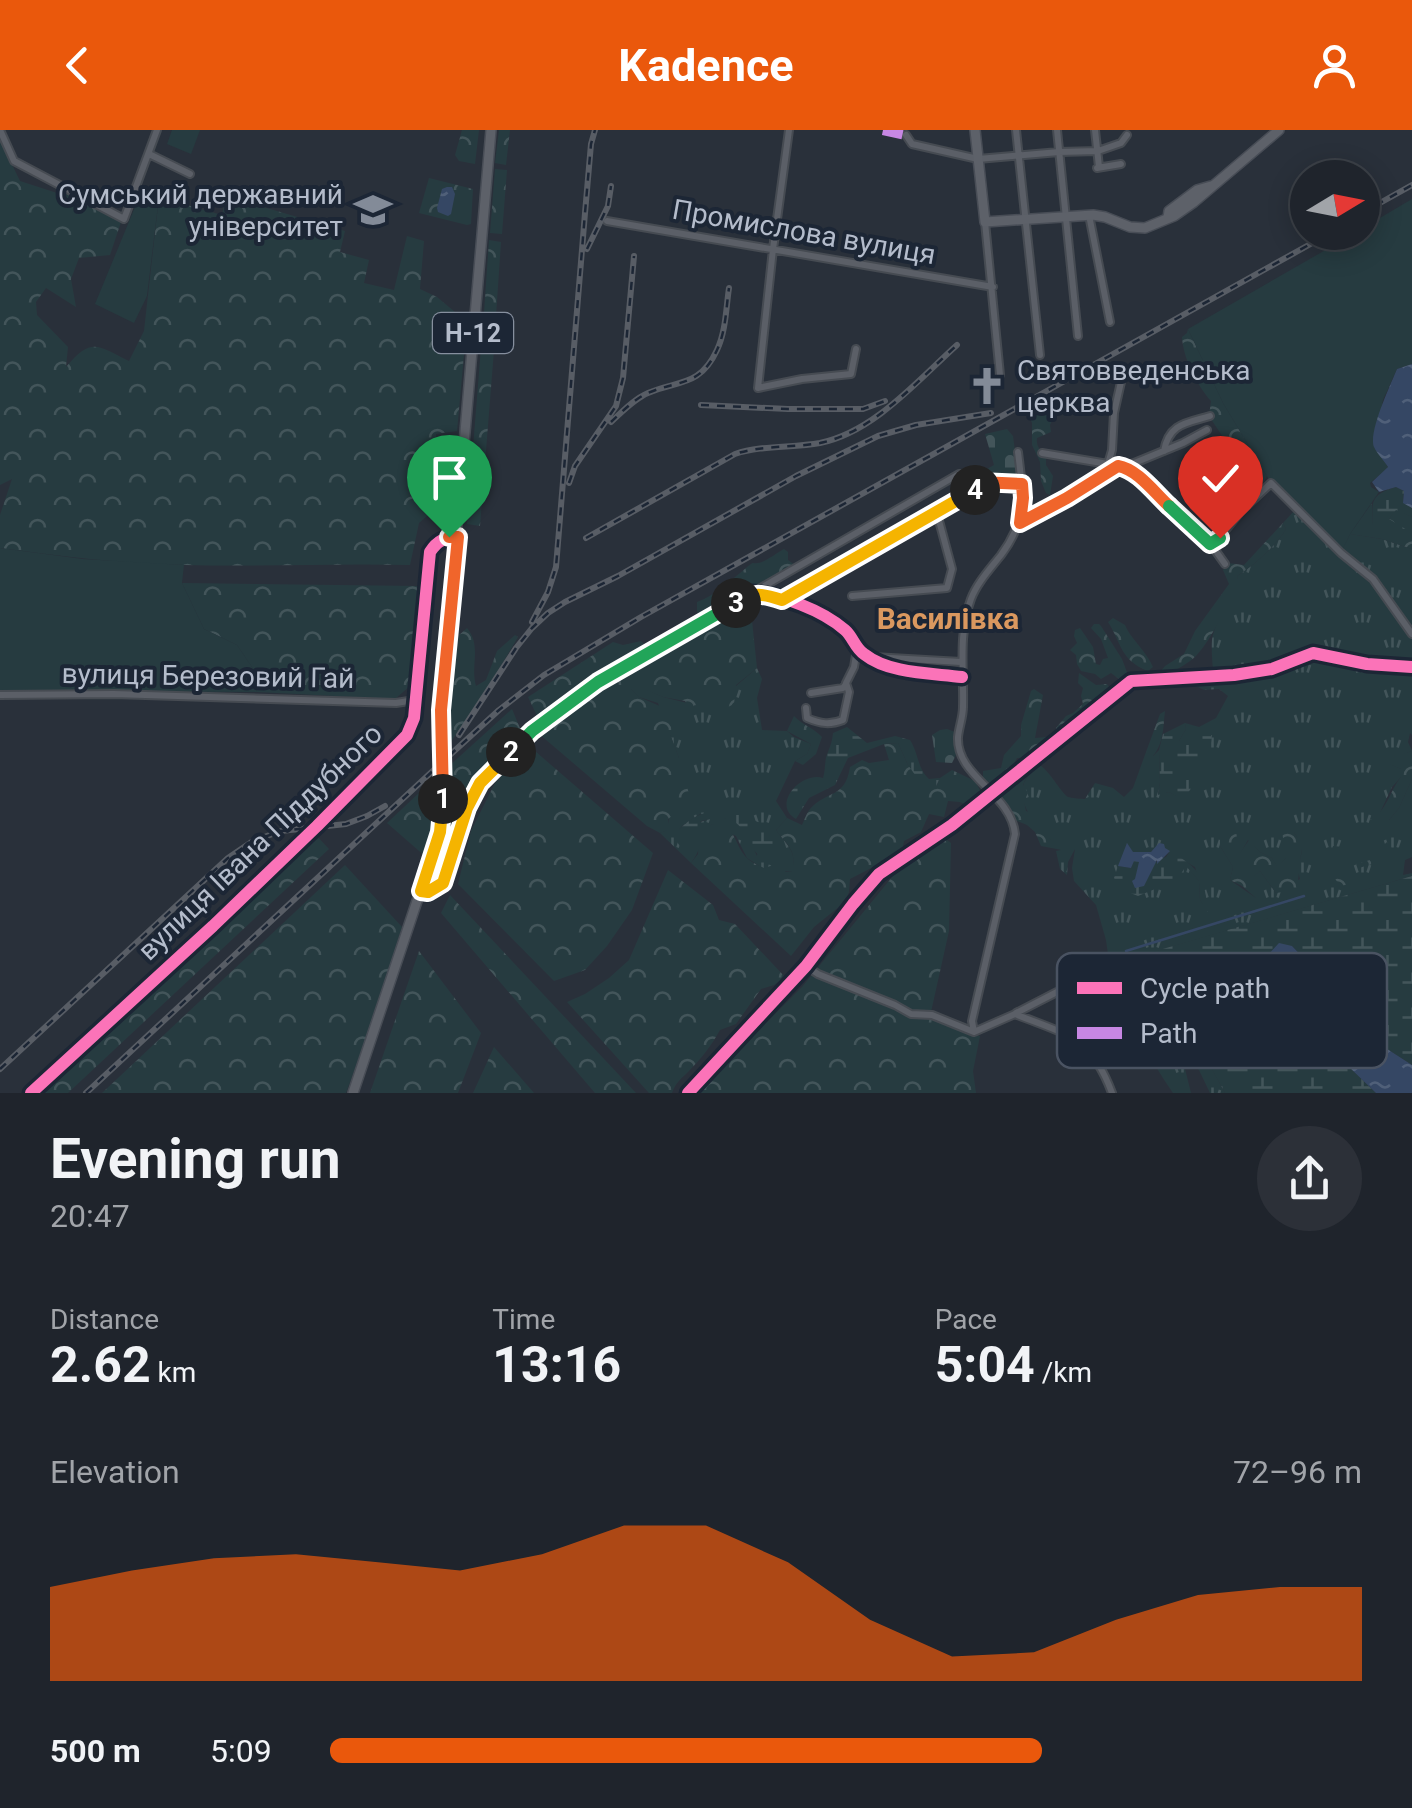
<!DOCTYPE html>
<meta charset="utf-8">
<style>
body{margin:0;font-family:Roboto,sans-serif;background:#2c3038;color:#f1f3f6;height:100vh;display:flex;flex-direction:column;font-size:38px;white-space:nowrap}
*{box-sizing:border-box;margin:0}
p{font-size:32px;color:#a1a4a9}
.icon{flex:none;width:55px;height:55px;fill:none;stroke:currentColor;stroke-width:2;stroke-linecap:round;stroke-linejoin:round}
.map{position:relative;height:963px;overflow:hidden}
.panel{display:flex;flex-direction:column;background:#1f242c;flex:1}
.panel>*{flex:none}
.needle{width:65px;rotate:80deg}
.controls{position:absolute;left:1290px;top:30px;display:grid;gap:20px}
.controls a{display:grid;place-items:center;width:90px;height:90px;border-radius:50%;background:#1f242c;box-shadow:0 5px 25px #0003,0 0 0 2px #3c4148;font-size:50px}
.pin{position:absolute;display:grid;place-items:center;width:85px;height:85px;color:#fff;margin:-102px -42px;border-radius:50% 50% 50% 0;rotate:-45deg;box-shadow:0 0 10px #0007}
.pin .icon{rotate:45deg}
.km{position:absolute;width:50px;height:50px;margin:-25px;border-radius:50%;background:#222;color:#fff;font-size:28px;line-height:50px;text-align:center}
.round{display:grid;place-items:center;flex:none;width:105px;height:105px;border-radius:52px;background:#2c3038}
.head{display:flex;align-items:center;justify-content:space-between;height:170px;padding:0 50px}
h1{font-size:55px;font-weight:700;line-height:75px}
.stats{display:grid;grid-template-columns:repeat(3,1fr);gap:15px;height:170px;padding:10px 50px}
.stats div{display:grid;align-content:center}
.stats b{font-size:50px;font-weight:700}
.stats small{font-size:28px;font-weight:400}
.stats p{font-size:28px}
.chart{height:280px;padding:20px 50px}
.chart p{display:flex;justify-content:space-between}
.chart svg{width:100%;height:180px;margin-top:10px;fill:#ea580c;opacity:.7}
ul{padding:0 50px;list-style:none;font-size:32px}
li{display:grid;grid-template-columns:160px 120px 1fr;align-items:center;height:75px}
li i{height:25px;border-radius:12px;background:#ea580c}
header{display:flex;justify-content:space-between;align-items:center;height:130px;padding:0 50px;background:#ea580c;color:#fff;font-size:45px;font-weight:700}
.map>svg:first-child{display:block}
</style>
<header><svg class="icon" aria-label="back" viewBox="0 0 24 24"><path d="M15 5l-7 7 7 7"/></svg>Kadence<svg class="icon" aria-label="person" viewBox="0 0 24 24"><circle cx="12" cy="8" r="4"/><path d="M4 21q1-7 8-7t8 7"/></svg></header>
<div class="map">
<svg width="1412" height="963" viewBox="0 0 1412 963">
<defs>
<pattern id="grass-tufts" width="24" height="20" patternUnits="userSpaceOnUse" patternTransform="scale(2.5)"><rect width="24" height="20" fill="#263b40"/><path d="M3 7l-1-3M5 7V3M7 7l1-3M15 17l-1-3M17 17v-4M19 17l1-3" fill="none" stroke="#43555a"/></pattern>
<pattern id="forest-crowns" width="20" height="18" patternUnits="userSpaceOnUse" patternTransform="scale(2.5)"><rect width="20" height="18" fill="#263b40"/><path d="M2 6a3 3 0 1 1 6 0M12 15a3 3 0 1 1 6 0" fill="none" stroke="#43555a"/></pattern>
<pattern id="wetland-marsh" width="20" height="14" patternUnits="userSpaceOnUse" patternTransform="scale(2.5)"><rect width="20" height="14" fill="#263b40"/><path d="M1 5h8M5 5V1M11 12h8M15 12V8" fill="none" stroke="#43555a"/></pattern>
<pattern id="cemetery-stones" width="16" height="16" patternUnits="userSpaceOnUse" patternTransform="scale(2.5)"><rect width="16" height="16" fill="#263b40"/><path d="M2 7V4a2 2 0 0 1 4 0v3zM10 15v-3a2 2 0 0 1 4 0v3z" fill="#43555a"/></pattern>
<pattern id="water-ripples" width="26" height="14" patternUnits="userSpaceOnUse" patternTransform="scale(2.5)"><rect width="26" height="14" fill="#354764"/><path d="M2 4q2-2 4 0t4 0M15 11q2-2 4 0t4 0" fill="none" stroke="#506079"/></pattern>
</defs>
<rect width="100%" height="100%" fill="#29303a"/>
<path fill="url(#grass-tufts)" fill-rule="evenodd" d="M1295,380L1341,422L1350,404L1382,409L1412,419V605L1410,603L1408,612L1412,621L1393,628L1390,634L1401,639V647L1392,657L1378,687L1389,690L1399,678L1412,649V727L1405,730L1403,745L1412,743V746L1133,828L1177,875L1225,963H1210L1199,940L1190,931L1185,939L1191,963H1173C1161,945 1148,927 1144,906C1140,883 1148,874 1129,853H1112L1106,810L1096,775L1074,751L1072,738L1075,719L1068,732L1067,745L1060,739L1056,721L1061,720C1045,703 1015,679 1024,653C1027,646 1034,640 1040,635C1051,643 1062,664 1068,667C1070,668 1083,669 1085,669L1095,653L1113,658L1124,667L1133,658L1146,622L1153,626L1159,620L1160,652L1158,664L1169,662L1183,669L1179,611L1186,599L1185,593L1199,597L1216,588L1228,566L1219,559L1204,560L1192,554L1195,547L1213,545C1213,534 1211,522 1212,510C1214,495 1230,469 1239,456L1237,446C1253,436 1276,416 1286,399L1283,393ZM1294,702C1310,728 1294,727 1300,749L1276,763L1260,741L1251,748L1256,768L1230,750L1233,737L1220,716V709L1240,724L1248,710L1260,722L1272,728L1277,737L1286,728ZM1158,716L1195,737L1207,779L1200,770L1199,751L1186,735L1114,748L1130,719L1132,722H1151Z
M757,538L762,549L757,568L762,600L787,601L794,607L811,614L807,624L795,631L776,671L787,688L776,700C788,717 796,719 793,742L764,739L747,728L736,706L712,694C703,707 700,721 691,733L660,703L667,700L679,628L658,573L639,567L631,559V553L663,567L695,575L736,556ZM700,684L760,694L757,726C753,718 748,703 742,697C722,676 693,695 674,706L682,696Z"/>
<path fill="url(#forest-crowns)" d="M462,0H479L475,34L459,31L455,25Z
M499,0H510L506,35L495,33Z
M0,10L20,51L57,63L66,59L121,92L110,125L79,128L71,149L76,177L46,158L36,172L37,185L68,217L66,237C92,206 98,216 129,231L144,201L159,67L222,85L226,66L345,101L340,122L369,130L364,153L394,160L407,106L424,111L420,159L437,167L467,192L457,301L436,304V314L456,317L450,381L445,384L431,372L427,386L419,393L410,435C335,433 260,437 185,435C123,434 62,426 0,418V385L12,349L0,355Z
M495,39L507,40L502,104L490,103Z
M429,48L473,59L471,94L467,95L419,83Z
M489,110L501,112L496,186L484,183Z
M483,192L496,195L480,396L467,394Z
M1188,199L1223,273L1267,346L1257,364L1254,363C1257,347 1252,336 1239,327L1233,330L1229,325L1213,327L1211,331L1217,332L1216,334L1202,340C1203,326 1210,318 1222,314L1223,307L1209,286L1211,271C1197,255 1183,228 1182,207L1187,203Z
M1039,273L1041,283L1053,279L1056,281L1050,295L1051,302L1037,308C1036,317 1040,320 1046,326V335L1053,346L1050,365L1046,363L1041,351L1040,332L1032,315V293L1028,283L1031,277Z
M1372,373L1373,396L1389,389L1396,379L1412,387V419L1382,409L1350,404Z
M1283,393L1286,399C1276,416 1253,436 1237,446L1240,456C1223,479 1215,505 1196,526C1188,534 1178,537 1170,546H1157L1165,536L1184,524L1195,501L1229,454L1223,440L1228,433L1244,435Z
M784,419L788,422V430L795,435L788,441L704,486L697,482V472C715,466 731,450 746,438C757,429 749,436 762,432C769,429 777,423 784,419Z
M182,453L419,456L411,555L395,569L257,562L254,540L237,515L204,499Z
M737,477L751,481L757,538L736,555L734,574L716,583L695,575L688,580L685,571L663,567L631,554V559L639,567L678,584L670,604L679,628L691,671L668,689V700L660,703L647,696L538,603L582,567L654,523Z
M1113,488L1125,495C1130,508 1147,522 1153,537L1148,541C1120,530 1122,514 1108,492Z
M1094,494H1099L1101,496L1122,529L1128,545L1123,552L1111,543L1101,549L1095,544L1081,541L1077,534L1076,525L1070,520L1077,513L1074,506L1075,500L1080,498L1093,517L1096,534L1100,535L1103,529L1108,528L1101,509L1091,498Z
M467,498C482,516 470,536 476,556L486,550L497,521L515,505L518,507L485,563L446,619L458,506Z
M641,511L649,519L586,555L539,590L528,567L613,512L623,515Z
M1079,543L1096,555L1107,554L1112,561L1058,604L1056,598L1066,586L1073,583L1083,574L1081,566L1083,558L1078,553Z
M1034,559L1043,565L1035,608L1047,607L1049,613L1033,627L1017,628L1008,644L990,653L983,648V641L1001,638L1004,625L1021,606V595L1031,561Z
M512,579L522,603L474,646L440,738L434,734L445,704L449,664L448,637Z
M1165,581C1163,597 1164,614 1152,627L1146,622L1160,584Z
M794,586C802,595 814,598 822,607L816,624L803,635L795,631L807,624L811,614L787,601Z
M898,613L908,635L936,656L940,648L952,640L975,651L982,664L968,676L960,672L948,671L944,687L929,684L921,702L904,711L902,722L850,749L849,762L845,772L814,797L791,826L691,733L698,724L699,710L712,694C740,698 732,714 748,729C753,733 758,735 764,738L777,734L786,742H792C797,719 788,717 776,700L787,688L802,695C805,689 806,684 810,679C827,660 845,669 850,637L862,630L869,633L889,630L884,614Z
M528,615L653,723L632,780L607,816L585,840L554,851L458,754L471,701L495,653Z
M1412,621V649L1399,678L1389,690L1386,701L1376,708L1368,700L1370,690C1386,683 1390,660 1401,647V639L1389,634L1393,627Z
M1035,632L1040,635L1026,648L1023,655L1028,663L1024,671L1026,681C1040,686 1047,694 1050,709L1060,714L1062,720L1041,716L1035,702L1027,695L1015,690L1000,665L1003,659Z
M436,647C437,675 436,701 426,727L387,693Z
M1218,692L1236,702L1240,723L1249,710L1260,722L1272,728L1277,736L1286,728L1282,701L1294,702L1302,715L1297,760L1276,763L1260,741L1252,748L1259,759L1256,768L1242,756L1230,750L1233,737L1220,716V709L1210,701Z
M314,703L329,719L68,963H34Z
M943,707L951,713L949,801L931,882L936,890L980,906L973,941L976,963H696L802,857L897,741Z
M1355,710L1360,718L1352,734L1356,745L1350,754L1340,756L1334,747L1325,748L1316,743L1323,738L1330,739L1336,736L1331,724L1333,716L1344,717Z
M1387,712L1393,720L1402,716L1411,722L1359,738L1356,734L1377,728V721Z
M345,735L402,797L374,887L346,963H102Z
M668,740L713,775L719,790L735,794L785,847L774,855L761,859L736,894L720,900C712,915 700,930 688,942C680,950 676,952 672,963H649L567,872L585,864L609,848L629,830Z
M450,765L636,963H595L441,783Z
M419,821L481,903L458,963H370Z
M494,917L534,963H473Z"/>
<path fill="url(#wetland-marsh)" d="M1396,357L1404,361L1403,372L1412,378V387L1396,380L1389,389L1412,403L1409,409L1373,396C1372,371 1370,365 1396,357Z
M1185,593L1186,599L1179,611L1181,616L1196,606L1212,605L1210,621L1193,631L1199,638L1192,657L1183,670L1169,662L1158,665L1160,652L1159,620L1163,604Z
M847,597L867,613L895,606L910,610C919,624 917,638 929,649L940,648L936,656H923L908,635L898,613L884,614L848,628L835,655L809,668L796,689C771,675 801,641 823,648C826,639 824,630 828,622C831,614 832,612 833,603Z
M711,681C737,682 769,691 784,714C783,725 777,727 767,731C737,716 754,678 701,691L684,722L673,706C684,693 695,685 711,681Z
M1170,721C1201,740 1204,745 1208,782L1200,770L1199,751L1186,736L1177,750L1138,766L1123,760L1114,748L1118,736L1131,738L1134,730L1140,732L1135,749L1132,751L1135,758C1145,747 1153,730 1166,727Z
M1412,746V935L1367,906L1366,878L1345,856L1313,838L1292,816L1237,875L1269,856L1286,861L1321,910L1376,963H1225L1177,876L1163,871L1132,828Z"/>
<path fill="url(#cemetery-stones)" d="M1007,299L1013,306L1019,352L991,351L987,339L994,335L985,304Z
M947,599L955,602L956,625L952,633L936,632L932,605L940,600Z"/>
<path fill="#263b40" d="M172,0H200L191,24L167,14Z
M142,60L159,67L147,166L134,193L95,174Z
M1412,69V234L1397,239L1383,270L1374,317L1383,327L1388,338L1370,353L1371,357L1379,362L1350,404L1341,423L1271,353L1223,273L1188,199L1355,103L1362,102L1363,98Z
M0,418L83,429L184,435L182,453L204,499L237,515L254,540L257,562L0,561Z"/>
<path fill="url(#water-ripples)" d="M447,57H452L455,64L451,84L448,86L438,82L437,78L442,59Z
M1412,234V378L1403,373L1404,361L1396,357L1379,362L1372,352L1388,337C1384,330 1377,324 1374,317C1368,302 1391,254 1397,239Z
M1127,713L1133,722H1151L1159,713L1164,714L1165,718L1170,721L1157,734V730L1144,756L1135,758L1132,751L1135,749L1139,732L1134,731L1131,738L1118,736Z
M1279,813L1292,816L1313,838L1345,856L1366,878L1367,906L1412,935V963H1376L1321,910L1286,861L1269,856L1237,875L1230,866Z"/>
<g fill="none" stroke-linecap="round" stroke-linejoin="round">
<path stroke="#354764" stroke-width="2.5" d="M1126,821L1304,766"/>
<g stroke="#464b52" stroke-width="10">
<path id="minor" d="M0,0L14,31L124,89L157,0
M789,0L773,119L758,258L802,249L851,244L856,219
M1016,0L1040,225
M1057,0L1078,206
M1095,0L1099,37
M906,5L912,14L978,29L1059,22L1098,21L1121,13L1127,5
M149,24L190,44
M1097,38L1121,34
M1089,85L1110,192
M607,91L993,157
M985,92L1000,245
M1164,321C1169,293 1187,293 1210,286
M1042,323L1126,337L1210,413L1225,434
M1127,336L1183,313L1207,300
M1021,392L1082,359L1106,341L1112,320L1114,283L1121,252
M1210,413L1219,408L1240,382L1271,353L1341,423L1373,449L1412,504
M752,463L959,344H972L980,352
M852,466L947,458L952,439L938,387L939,382
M781,470L939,382L976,359L980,352L1022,354
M873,527L961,532
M811,563L843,558L846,554
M0,565L114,564L396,573L415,570
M806,578L807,588C821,594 830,595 843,590L849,562L846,553L854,537L857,519
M421,761L428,763L443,753L467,679L480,653L532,601L597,553L752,463C782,465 822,480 845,500C853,507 855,518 864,524C889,544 931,543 962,547
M806,836L818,844L895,875L911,884L932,885L974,902L1015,884C1067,905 1091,906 1112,963
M1016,883L1057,862
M974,902L972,891L1015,704C1011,663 956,647 958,607C959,597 963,587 963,577C964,541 958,504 971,469C977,453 990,439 1001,425C1028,389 1023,364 1018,322
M31,963L213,796L317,696L407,605L414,588L430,422C437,411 445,407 458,407
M688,963L806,836L853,774L879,744L952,695L1131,551L1234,545L1272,539L1313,523L1367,534L1412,537"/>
</g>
<g stroke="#484d56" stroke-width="12">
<path id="major" d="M975,0L985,92L1093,85L1105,87L1130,97L1145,98L1174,86L1194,72L1279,0
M1168,88L1169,81L1197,60L1211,56
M442,612L441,581L491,0
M353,963L440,702L443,647"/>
</g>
<use href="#minor" stroke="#5b5f67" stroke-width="6"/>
<use href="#major" stroke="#5d6169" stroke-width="9"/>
<g stroke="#585d65" stroke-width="6">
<path id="rail" d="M1362,83L1412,55
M587,119L608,76L611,56
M701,275L788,279H863L885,271
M611,292C622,282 634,269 648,263C678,250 700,257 717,220C726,201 726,178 729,158
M569,353L575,336L616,276L623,248L634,126
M586,408L735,324C762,315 792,318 820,313C874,302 917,251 957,215
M532,492L548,462L556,437L585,83L591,14L595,0
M459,605L516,518L532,498L548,483L565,472L618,446L796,346L878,306L916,295L991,283
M0,939L228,728L253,711L281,701L346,694L367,686L385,676
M86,963L451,624L499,580L544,545L641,487L1332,102"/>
</g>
<use href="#rail" stroke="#1c2635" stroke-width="2.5" stroke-dasharray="8" stroke-linecap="butt"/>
<g stroke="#484d56" stroke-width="12" stroke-linecap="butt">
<path id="major-bridge" d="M442,612L443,647"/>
</g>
<use href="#major-bridge" stroke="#5d6169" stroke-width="9"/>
<path stroke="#c787e3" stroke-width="10" stroke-dasharray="20 10" stroke-linecap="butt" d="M883,0L906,5"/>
<g stroke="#1c2635" stroke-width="19">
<path id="cycleway" d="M421,761L428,763L443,753L467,679L480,653L532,601L597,553L752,463C782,465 822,480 845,500C853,507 855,518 864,524C889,544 931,543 962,547
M31,963L213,796L317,696L407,605L414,588L430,422C437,411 445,407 458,407
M688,963L806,836L853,774L879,744L952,695L1131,551L1234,545L1272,539L1313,523L1367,534L1412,537"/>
</g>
<use href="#cycleway" stroke="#fb73b8" stroke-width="12"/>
</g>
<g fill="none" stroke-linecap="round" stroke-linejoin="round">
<g stroke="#fff" stroke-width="20">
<path id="split-1" d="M443,669L441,580L458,407H449"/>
</g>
<g stroke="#fff" stroke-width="20">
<path id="split-2" d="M443,669L440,702L421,761L428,762L443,753L467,678L480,653L511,622"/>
</g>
<g stroke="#fff" stroke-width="20">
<path id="split-3" d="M511,622L532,601L598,552L736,473"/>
</g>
<g stroke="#fff" stroke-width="20">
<path id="split-4" d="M736,473C756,462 760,463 782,470L975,360"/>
</g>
<g stroke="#fff" stroke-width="20">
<path id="split-5" d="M975,360L980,352L1022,354L1023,368L1020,393L1067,368L1118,336C1137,339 1154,362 1169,376"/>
</g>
<g stroke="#fff" stroke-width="20">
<path id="split-6" d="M1169,376L1210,414L1220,408"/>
</g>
<use href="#split-1" stroke="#f0652b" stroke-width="12"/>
<use href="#split-2" stroke="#f5b400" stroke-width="12"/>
<use href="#split-3" stroke="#22a559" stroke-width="12"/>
<use href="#split-4" stroke="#f5b400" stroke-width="12"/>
<use href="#split-5" stroke="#f0652b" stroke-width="12"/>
<use href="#split-6" stroke="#22a559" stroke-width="12"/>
</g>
<defs>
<g id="university-bare" transform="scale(3)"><path d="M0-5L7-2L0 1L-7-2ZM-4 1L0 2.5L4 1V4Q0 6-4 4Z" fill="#838b98" stroke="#1c2635" stroke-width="2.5" paint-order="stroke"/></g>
<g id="church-bare" transform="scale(3)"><path d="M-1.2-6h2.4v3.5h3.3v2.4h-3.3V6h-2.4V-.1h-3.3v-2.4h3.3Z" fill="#838b98" stroke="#1c2635" stroke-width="2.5" paint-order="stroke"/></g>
</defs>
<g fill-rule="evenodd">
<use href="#university-bare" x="373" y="80"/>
<use href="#church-bare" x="987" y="256"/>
</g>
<g text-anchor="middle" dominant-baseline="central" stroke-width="8" stroke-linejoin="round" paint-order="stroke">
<rect fill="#1c2635" stroke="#868f9e" stroke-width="2.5" x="433" y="183" width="80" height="40" rx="8"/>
<g font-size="25" font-weight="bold" fill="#b4bccb">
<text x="473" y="203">Н-12</text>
</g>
<g font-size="28" fill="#b4bccb" stroke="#1c2635" text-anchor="end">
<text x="343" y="64">Сумський державний<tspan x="343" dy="32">університет</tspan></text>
<text x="1017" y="240" text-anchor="start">Святовведенська<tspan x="1017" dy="32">церква</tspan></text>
</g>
<g font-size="28" fill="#b4bccb" stroke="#1c2635">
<text transform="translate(804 102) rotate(10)">Промислова вулиця</text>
<text transform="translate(208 546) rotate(1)">вулиця Березовий Гай</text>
<text transform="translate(260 712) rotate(-44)">вулиця Івана Піддубного</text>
</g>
<g font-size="30" font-weight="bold" fill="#da985f" stroke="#1c2635">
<text x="948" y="488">Василівка</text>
</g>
</g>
<rect x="1057" y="823" width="330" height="115" rx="15" fill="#1c2635" stroke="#4a5362" stroke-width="2.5"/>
<rect x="1077" y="852" width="45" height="12" fill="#fb73b8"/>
<rect x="1077" y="897" width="45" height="12" fill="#c787e3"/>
<g font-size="28" fill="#b4bccb">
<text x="1140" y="868">Cycle path</text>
<text x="1140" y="913">Path</text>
</g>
</svg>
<div class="controls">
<a><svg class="needle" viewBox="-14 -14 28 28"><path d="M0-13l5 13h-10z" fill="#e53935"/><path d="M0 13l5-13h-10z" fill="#a1a4a9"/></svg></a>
</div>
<div class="pin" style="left:449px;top:407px;background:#1e9e55"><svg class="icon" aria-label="arrive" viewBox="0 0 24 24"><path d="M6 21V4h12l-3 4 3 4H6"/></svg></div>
<div class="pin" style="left:1220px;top:408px;background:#d93025"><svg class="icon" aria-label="check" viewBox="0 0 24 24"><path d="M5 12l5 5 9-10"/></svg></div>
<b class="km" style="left:443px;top:669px">1</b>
<b class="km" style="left:511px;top:622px">2</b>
<b class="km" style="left:736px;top:473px">3</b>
<b class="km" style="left:975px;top:360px">4</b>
</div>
<section class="panel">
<div class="head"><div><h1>Evening run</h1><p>20:47</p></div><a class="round"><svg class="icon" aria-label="share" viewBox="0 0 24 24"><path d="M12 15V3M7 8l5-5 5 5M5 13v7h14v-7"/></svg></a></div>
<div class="stats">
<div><p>Distance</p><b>2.62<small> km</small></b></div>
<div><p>Time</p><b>13:16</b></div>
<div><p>Pace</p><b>5:04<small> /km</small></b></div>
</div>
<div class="chart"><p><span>Elevation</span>72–96 m</p>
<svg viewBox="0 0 160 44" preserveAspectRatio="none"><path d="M0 44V21L10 17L20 14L30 13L40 15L50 17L60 13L70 6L80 6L90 15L100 29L110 38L120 37L130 29L140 23L150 21L160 21V44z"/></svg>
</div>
<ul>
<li><b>500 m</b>5:09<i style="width:69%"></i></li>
</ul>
</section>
